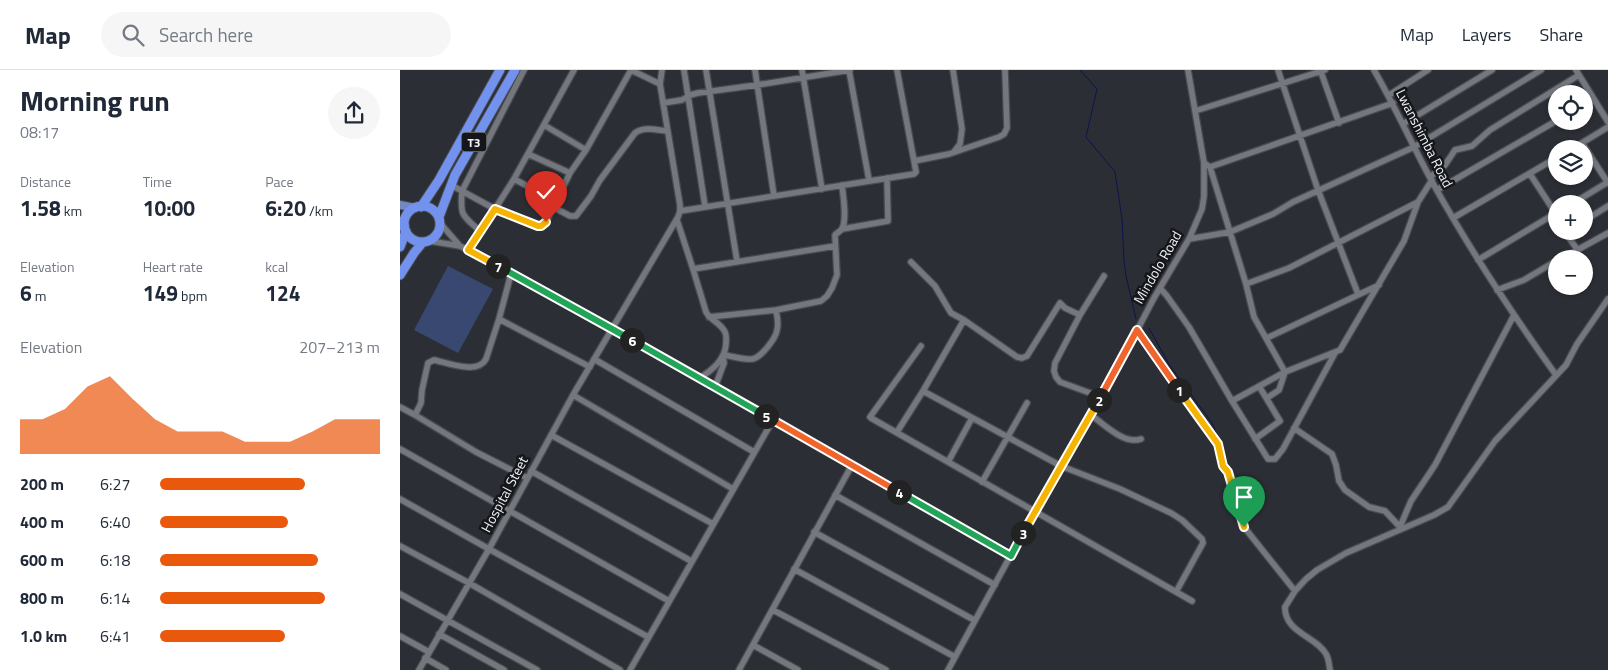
<!DOCTYPE html>
<meta charset="utf-8">
<style>
body{margin:0;font-family:"Titillium Web",sans-serif;background:#f6f6f7;color:#1f2937;height:100vh;display:flex;flex-direction:column;font-size:19px;white-space:nowrap}
*{box-sizing:border-box;margin:0}
p{font-size:16px;color:#747a83}
.icon{flex:none;width:28px;height:28px;fill:none;stroke:currentColor;stroke-width:2;stroke-linecap:round;stroke-linejoin:round}
.map{position:relative;flex:1;overflow:hidden}
.sheet{display:flex;flex-direction:column;background:#fff;width:400px}
.sheet>*{flex:none}
.fabs{position:absolute;left:1148px;top:15px;display:grid;gap:10px}
.fabs a{display:grid;place-items:center;width:45px;height:45px;border-radius:50%;background:#fff;box-shadow:0 1px 4px #0004;font-size:25px}
.pin{position:absolute;display:grid;place-items:center;width:42px;height:42px;color:#fff;margin:-51px -21px;border-radius:50% 50% 50% 0;rotate:-45deg;box-shadow:0 0 5px #0007}
.pin .icon{rotate:45deg}
.km{position:absolute;width:25px;height:25px;margin:-12px;border-radius:50%;background:#222;color:#fff;font-size:14px;line-height:25px;text-align:center}
.round{display:grid;place-items:center;flex:none;width:52px;height:52px;border-radius:26px;background:#f6f6f7}
.overview{display:flex;align-items:center;justify-content:space-between;height:85px;padding:0 20px}
h1{font-size:28px;font-weight:700;line-height:38px}
.metrics{display:grid;grid-template-columns:repeat(3,1fr);gap:8px;height:85px;padding:5px 20px}
.metrics div{display:grid;align-content:center}
.metrics b{font-size:21px;font-weight:700}
.metrics small{font-size:14px;font-weight:400}
.metrics p{font-size:14px}
.chart{height:140px;padding:10px 20px}
.chart p{display:flex;justify-content:space-between}
.chart svg{width:100%;height:90px;margin-top:5px;fill:#ea580c;opacity:.7}
ul{padding:0 20px;list-style:none;font-size:16px}
li{display:grid;grid-template-columns:80px 60px 1fr;align-items:center;height:38px}
li i{height:12px;border-radius:6px;background:#ea580c}
header{display:flex;align-items:center;gap:30px;box-sizing:border-box;height:70px;padding:0 25px;background:#fff;border-bottom:1px solid #e0e1e3}
header strong{font-size:24px}
nav{display:flex;gap:28px;margin-inline-start:auto;font-size:18px}
.search{width:350px;height:45px;background:#f6f6f7;display:flex;align-items:center;gap:12px;box-sizing:border-box;padding:0 18px;border-radius:28px;color:#747a83;font-size:19px}
main{display:flex;flex:1;min-height:0}
.map>svg:first-child{display:block}
</style>
<header>
<strong>Map</strong>
<div class="search"><svg class="icon" aria-label="search" viewBox="0 0 24 24"><circle cx="10" cy="10" r="6"/><path d="M15 15l6 6"/></svg>Search here</div>
<nav><a>Map</a><a>Layers</a><a>Share</a></nav>
</header>
<main>
<section class="sheet">
<div class="overview"><div><h1>Morning run</h1><p>08:17</p></div><a class="round"><svg class="icon" aria-label="share" viewBox="0 0 24 24"><path d="M12 15V3M7 8l5-5 5 5M5 13v7h14v-7"/></svg></a></div>
<div class="metrics">
<div><p>Distance</p><b>1.58<small> km</small></b></div>
<div><p>Time</p><b>10:00</b></div>
<div><p>Pace</p><b>6:20<small> /km</small></b></div>
</div>
<div class="metrics">
<div><p>Elevation</p><b>6<small> m</small></b></div>
<div><p>Heart rate</p><b>149<small> bpm</small></b></div>
<div><p>kcal</p><b>124</b></div>
</div>
<div class="chart"><p><span>Elevation</span>207–213 m</p>
<svg viewBox="0 0 160 44" preserveAspectRatio="none"><path d="M0 44V27L10 27L20 22L30 11L40 6L50 17L60 27L70 33L80 33L90 33L100 38L110 38L120 38L130 33L140 27L150 27L160 27V44z"/></svg>
</div>
<ul>
<li><b>200 m</b>6:27<i style="width:66%"></i></li>
<li><b>400 m</b>6:40<i style="width:58%"></i></li>
<li><b>600 m</b>6:18<i style="width:72%"></i></li>
<li><b>800 m</b>6:14<i style="width:75%"></i></li>
<li><b>1.0 km</b>6:41<i style="width:57%"></i></li>
</ul>
</section>
<div class="map">
<svg width="1208" height="600" viewBox="0 0 1208 600">
<rect width="100%" height="100%" fill="#2b2e34"/>
<path fill="#394871" d="M48,196L93,219L58,283L14,260Z"/>
<g fill="none" stroke-linecap="round" stroke-linejoin="round">
<path stroke="#0b154c" stroke-width="1" d="M680,0L697,19L686,67L715,102L722,149L724,191L726,206L736,249
M749,258L770,296L812,353L819,370
M822,379L841,427"/>
<g stroke="#494b50" stroke-width="8">
<path id="minor" d="M174,0L114,109L95,139L138,156H141L146,152L170,103L186,80L231,0
M231,0L260,14
M284,0L305,136
M306,0L337,191
M355,0L374,126
M402,0L422,119
M449,0L469,110
M497,0L514,91
M553,0L562,59L560,74L554,82
M878,0L918,120L958,224
M974,0C996,38 1014,79 1035,117C1072,183 1113,245 1156,305
M1176,0L1208,52
M921,2L939,53
M989,25L1028,0
M263,33L282,30L290,25L298,23L357,15L450,0
M795,41L925,0
M1003,54L1092,0
M144,55L186,80
M1182,73L1208,113
M1172,79L1208,57
M128,84L170,103
M804,93L810,97L846,214L854,247L885,302L879,320L867,328
M810,97L993,33
M1130,104L1156,144
M1030,107L1045,95L1055,80L1072,76L1090,60L1179,5
M114,109L156,131
M51,115L95,139L68,180
M1037,120L1156,51
M1172,134L1208,112
M153,137L170,146H176L191,126L200,110L235,63C244,56 257,60 267,61
M280,141L514,104L516,102L514,91L549,84L599,67L604,64L607,58L605,0
M1053,148L1156,88
M277,150L293,199L306,242C310,250 321,253 325,262C327,266 326,270 326,274C325,290 312,300 300,308
M1184,151L1208,136
M40,153L60,176
M442,159L488,151L487,108
M80,161C62,145 60,146 62,121L124,0
M1164,161L1177,179
M789,169L830,162L873,144L893,132L1014,77L1141,0
M30,171L60,176L68,180L300,308L611,486
M1161,189L1208,163
M1078,190L1156,143
M511,192L535,216L551,243L564,250L523,321
M293,199L435,176
M846,214L889,198L1018,132
M760,218L767,226L789,257L832,331L885,302L940,280L1004,171L1018,132L1032,110
M1097,220L1124,210L1156,191
M309,247L376,240L421,231L427,226L432,218L437,205L435,165C437,163 439,162 441,160C448,152 443,126 442,115
M99,249L111,204
M564,250L617,287L622,288L627,286L660,233L665,238L680,245
M737,260L753,281L799,350L818,374L823,396L828,402L844,457L895,521
M867,268L979,215
M521,276L470,347L471,348L792,531
M324,285C332,286 343,290 352,289C361,288 376,268 377,260C379,253 377,246 376,240
M194,289L354,382
M315,317L324,293L323,285
M173,325L333,419
M701,327L660,312L656,307L654,301L655,293L680,245L704,206
M832,331L868,389H875L883,379L935,283
M0,337L15,345
M691,345C704,354 724,375 741,369
M894,358L932,384L936,395L939,411L945,420L969,437L985,441L1000,457
M497,362L523,321L661,396L720,419L771,443L782,450L802,469L803,473L776,522
M151,365L313,454
M855,369L880,351L859,316
M0,379L269,531
M548,392L572,348
M131,401L291,491
M127,408L76,382L15,345L21,333L22,320L28,293L34,290C48,293 78,305 86,289L99,249L190,297
M582,412L627,333
M435,425L595,515
M0,429L89,479L248,567
M999,459L1011,431L1035,395L1114,245
M414,462L574,550
M0,476L69,513L220,600
M394,499L555,587
M0,524L137,600
M373,540L486,600
M39,564L104,600
M0,566L29,582
M353,575L398,600
M25,588L46,600
M19,600L89,479L173,325L278,147L280,141V135L260,14L262,0
M230,600L373,350
M339,600L452,395
M548,600L635,441L710,312L754,228L789,169L802,139L804,126V93L788,0
M930,600C929,595 929,589 926,584C917,567 884,562 885,537L895,521L906,509L917,500L946,483L1034,445L1048,437L1095,371L1166,295L1177,274L1208,229"/>
</g>
<g stroke="#494b50" stroke-width="10">
<path id="major" d="M0,135L15,138
M0,151L5,156"/>
</g>
<g stroke="#494b50" stroke-width="11">
<path id="highway" d="M4 154a18 18 0 1 1 36 0a18 18 0 1 1-36 0Z
M21,137L39,110L100,0
M39,147L55,105L115,0
M0,177L6,161
M0,205L14,183L23,172"/>
</g>
<use href="#minor" stroke="#74777e" stroke-width="5.5"/>
<use href="#major" stroke="#7387c1" stroke-width="8"/>
<use href="#highway" stroke="#7292ee" stroke-width="9"/>
</g>
<g fill="none" stroke-linecap="round" stroke-linejoin="round">
<g stroke="#fff" stroke-width="10">
<path id="split-1" d="M779,320L818,374L823,396L828,402L844,457"/>
</g>
<g stroke="#fff" stroke-width="10">
<path id="split-2" d="M699,330L737,260L779,320"/>
</g>
<g stroke="#fff" stroke-width="10">
<path id="split-3" d="M623,463L699,330"/>
</g>
<g stroke="#fff" stroke-width="10">
<path id="split-4" d="M499,422L611,486L623,463"/>
</g>
<g stroke="#fff" stroke-width="10">
<path id="split-5" d="M366,346L499,422"/>
</g>
<g stroke="#fff" stroke-width="10">
<path id="split-6" d="M232,270L366,346"/>
</g>
<g stroke="#fff" stroke-width="10">
<path id="split-7" d="M98,196L232,270"/>
</g>
<g stroke="#fff" stroke-width="10">
<path id="split-8" d="M98,196L68,180L95,139L138,156H141L146,152"/>
</g>
<use href="#split-1" stroke="#f5b400" stroke-width="6"/>
<use href="#split-2" stroke="#f0652b" stroke-width="6"/>
<use href="#split-3" stroke="#f5b400" stroke-width="6"/>
<use href="#split-4" stroke="#22a559" stroke-width="6"/>
<use href="#split-5" stroke="#f0652b" stroke-width="6"/>
<use href="#split-6" stroke="#22a559" stroke-width="6"/>
<use href="#split-7" stroke="#22a559" stroke-width="6"/>
<use href="#split-8" stroke="#f5b400" stroke-width="6"/>
</g>
<g text-anchor="middle" dominant-baseline="central" stroke-width="5" stroke-linejoin="round" paint-order="stroke">
<rect fill="#151619" stroke="#aeafb4" stroke-width="1" x="61.5" y="62.5" width="25" height="19" rx="4"/>
<g font-size="12" font-weight="bold" fill="#eff1f6">
<text x="74" y="72">T3</text>
</g>
<g font-size="14" fill="#eff1f6" stroke="#151619">
<text transform="translate(1025 68) rotate(63)">Lwanshimba Road</text>
<text transform="translate(757 197) rotate(-60)">Mindolo Road</text>
<text transform="translate(104 424) rotate(-62)">Hospital Steet</text>
</g>
</g>
</svg>
<div class="fabs">
<a><svg class="icon" aria-label="locate" viewBox="0 0 24 24"><circle cx="12" cy="12" r="6"/><path d="M12 2v4M12 18v4M2 12h4M18 12h4"/></svg></a>
<a><svg class="icon" aria-label="layers" viewBox="0 0 24 24"><path d="M12 4l9 5-9 5-9-5zM3 14l9 5 9-5"/></svg></a>
<a>+</a>
<a>−</a>
</div>
<div class="pin" style="left:844px;top:457px;background:#1e9e55"><svg class="icon" aria-label="arrive" viewBox="0 0 24 24"><path d="M6 21V4h12l-3 4 3 4H6"/></svg></div>
<div class="pin" style="left:146px;top:152px;background:#d93025"><svg class="icon" aria-label="check" viewBox="0 0 24 24"><path d="M5 12l5 5 9-10"/></svg></div>
<b class="km" style="left:779px;top:320px">1</b>
<b class="km" style="left:699px;top:330px">2</b>
<b class="km" style="left:623px;top:463px">3</b>
<b class="km" style="left:499px;top:422px">4</b>
<b class="km" style="left:366px;top:346px">5</b>
<b class="km" style="left:232px;top:270px">6</b>
<b class="km" style="left:98px;top:196px">7</b>
</div>
</main>
